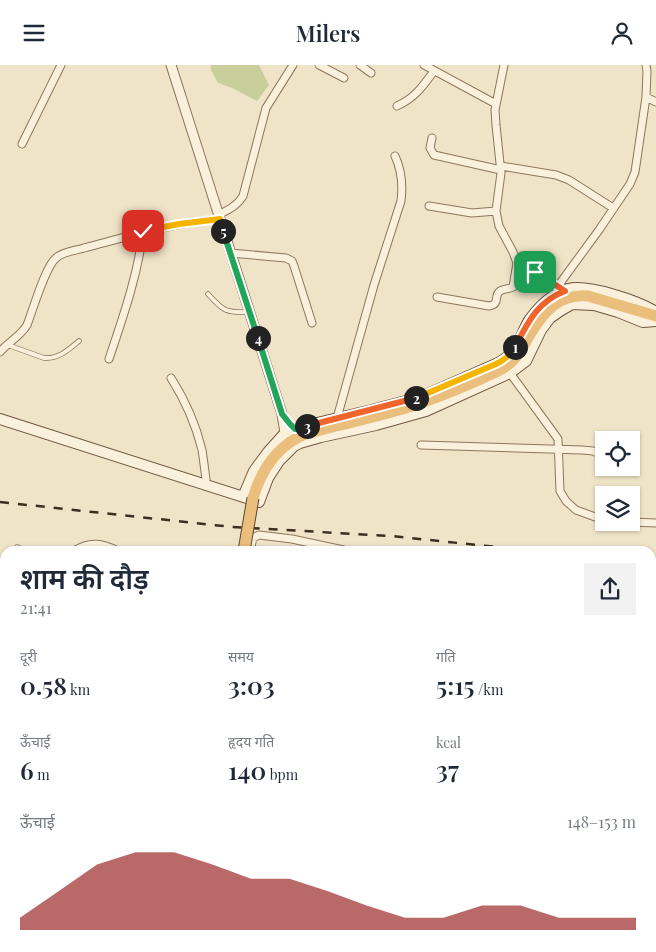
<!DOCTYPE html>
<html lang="hi">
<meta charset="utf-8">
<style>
body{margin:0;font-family:"Playfair Display","Noto Sans Devanagari",serif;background:#f2f2f3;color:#1f2937;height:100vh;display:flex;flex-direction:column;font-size:19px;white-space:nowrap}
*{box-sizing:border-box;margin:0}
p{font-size:16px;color:#747a83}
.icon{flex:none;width:28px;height:28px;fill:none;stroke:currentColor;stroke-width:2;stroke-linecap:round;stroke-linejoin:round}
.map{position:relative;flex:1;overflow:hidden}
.sheet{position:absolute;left:0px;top:481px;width:656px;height:406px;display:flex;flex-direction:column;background:#fff;border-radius:15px 15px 0 0;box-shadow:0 1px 4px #0004}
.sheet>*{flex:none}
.buttons{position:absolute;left:595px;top:366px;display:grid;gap:10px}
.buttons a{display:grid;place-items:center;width:45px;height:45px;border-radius:0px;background:#fff;box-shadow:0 1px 4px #0004;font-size:25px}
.pin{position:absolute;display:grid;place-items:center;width:42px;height:42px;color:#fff;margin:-21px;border-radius:10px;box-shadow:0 2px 8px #0006}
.km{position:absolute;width:25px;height:25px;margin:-12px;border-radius:50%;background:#222;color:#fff;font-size:14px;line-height:25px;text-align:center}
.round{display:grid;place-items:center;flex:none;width:52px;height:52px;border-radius:0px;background:#f2f2f3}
.overview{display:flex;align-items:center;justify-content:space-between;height:85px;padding:0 20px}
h1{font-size:28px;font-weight:600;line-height:38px}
.figures{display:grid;grid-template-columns:repeat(3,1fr);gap:8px;height:85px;padding:5px 20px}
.figures div{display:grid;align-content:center}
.figures b{font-size:25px;font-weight:600}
.figures small{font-size:14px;font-weight:400}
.figures p{font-size:14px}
.chart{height:140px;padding:10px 20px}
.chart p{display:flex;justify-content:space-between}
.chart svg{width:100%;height:90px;margin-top:5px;fill:#9e2a2b;opacity:.7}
header{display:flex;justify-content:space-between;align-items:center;height:65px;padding:0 20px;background:#fff;font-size:22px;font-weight:600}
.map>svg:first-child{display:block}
</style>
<header><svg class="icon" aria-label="menu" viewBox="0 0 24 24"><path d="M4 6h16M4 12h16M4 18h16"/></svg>Milers<svg class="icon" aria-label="person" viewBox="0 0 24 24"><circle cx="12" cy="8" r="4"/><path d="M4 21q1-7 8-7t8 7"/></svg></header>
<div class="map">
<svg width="656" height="887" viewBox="0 0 656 887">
<rect width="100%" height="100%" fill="#f0e4c8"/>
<path fill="#c9cf9b" d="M211,0H259L269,20L257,36L232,23L218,18L211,5Z
M651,638L656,640V745L651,744Z"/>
<path fill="#a9c4bc" stroke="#6f938a" d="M651,543L656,544V640L651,638Z
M370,883H396L397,887H367Z"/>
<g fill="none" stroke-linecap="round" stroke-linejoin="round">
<g stroke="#8d765c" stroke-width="5.5">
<path id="service" d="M208,229C223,246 226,248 249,247
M8,280L44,293C59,294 68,285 79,276
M17,482L26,486"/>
</g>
<g stroke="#8d765c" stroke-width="9">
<path id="minor" d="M319,0L344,13
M360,0L371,8
M424,0L496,39
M504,0L495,45L496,60L501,108L496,146L499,161L513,187L517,198L535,207L565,226
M646,32L656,37
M397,41C415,33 423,21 434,6
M432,73L430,83L434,90L501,105
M22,79L61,0
M501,101L556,110L569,115L613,143
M429,141L472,148L496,146
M218,150C228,145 237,141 243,131L266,43L293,0
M230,188L286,193L292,196L294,201L312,258
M558,221L599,165L630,119L635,107L646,32L647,6L646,0
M437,232L489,241C501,239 493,231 500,226C503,224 509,224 513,222L517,198
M0,287C9,276 20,272 27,260C33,245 45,202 56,193C64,186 75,186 84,183C130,171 172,158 220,154
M109,294C123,252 138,210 143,166
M510,308L558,374L560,426L566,436L576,445L598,453L604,454
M171,313C185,335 196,360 202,385C204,397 205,409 207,421
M337,353L374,220L401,136C403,120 402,106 395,91
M421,380L582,385L593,386L604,391
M631,400L634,401
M631,457L656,458
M74,486C90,476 102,478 118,486
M250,486L253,473L259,470L292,474L348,486
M0,524L3,515
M0,574L5,575
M651,833L656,835
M490,882L502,887
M597,882L604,887
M343,887L345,882"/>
</g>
<g stroke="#8d765c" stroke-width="11">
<path id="tertiary" d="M171,0L282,349L285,368"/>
</g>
<g stroke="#6f573f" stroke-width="12">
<path id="secondary" d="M0,354L259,437L268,413L279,396L294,381L300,378L321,372L376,360L426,346L510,308L526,296L541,265L550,253L560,246L572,239L594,240L618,247L643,257L656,256
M243,432L254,406L268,387L285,368L317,358L372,345L421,332L496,299C502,296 507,293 512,288C520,279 523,264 530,254C539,242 553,228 568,224C589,219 638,236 656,247"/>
</g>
<g stroke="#5b4430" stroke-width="13">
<path id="trunk" d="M253,433C261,406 276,382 303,370C313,366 325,364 336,361C355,356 375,352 395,346C425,338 454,326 483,313C494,308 507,303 515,293C521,287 525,278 529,271C544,246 558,229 588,231L656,251
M22,887L25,882"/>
</g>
<use href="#service" stroke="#faf1dc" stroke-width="4"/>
<use href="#minor" stroke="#faf1dc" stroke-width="7"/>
<use href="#tertiary" stroke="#faf1dc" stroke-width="9"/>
<use href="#secondary" stroke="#faf1dc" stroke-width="10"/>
<use href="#trunk" stroke="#eabe7c" stroke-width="11"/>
<path stroke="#3d2e20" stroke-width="2.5" stroke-dasharray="9 9" stroke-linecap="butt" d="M0,437L232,462L391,471L535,486
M651,499H656"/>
<g stroke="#5b4430" stroke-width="13" stroke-linecap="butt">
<path id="trunk-bridge" d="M244,486L253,433"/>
</g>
<use href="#trunk-bridge" stroke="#eabe7c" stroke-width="11"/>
</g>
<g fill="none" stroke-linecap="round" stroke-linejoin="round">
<g stroke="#fff" stroke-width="10">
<path id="split-1" d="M515,282C528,257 537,237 565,226L535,207"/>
</g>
<g stroke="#fff" stroke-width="10">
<path id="split-2" d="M416,333L496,299C504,295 511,290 515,282"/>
</g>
<g stroke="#fff" stroke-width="10">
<path id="split-3" d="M307,361L416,333"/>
</g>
<g stroke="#fff" stroke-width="10">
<path id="split-4" d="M258,273L282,349L290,359L295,364L307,361"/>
</g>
<g stroke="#fff" stroke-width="10">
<path id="split-5" d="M223,166L258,273"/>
</g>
<g stroke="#fff" stroke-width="10">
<path id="split-6" d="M143,166L179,159L220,154L223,166"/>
</g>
<use href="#split-1" stroke="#f0652b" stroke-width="6"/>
<use href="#split-2" stroke="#f5b400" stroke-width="6"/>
<use href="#split-3" stroke="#f0652b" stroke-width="6"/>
<use href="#split-4" stroke="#22a559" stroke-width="6"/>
<use href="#split-5" stroke="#22a559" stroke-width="6"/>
<use href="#split-6" stroke="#f5b400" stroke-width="6"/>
</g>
</svg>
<div class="buttons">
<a><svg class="icon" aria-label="locate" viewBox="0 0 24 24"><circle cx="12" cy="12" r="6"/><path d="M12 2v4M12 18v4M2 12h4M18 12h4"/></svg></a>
<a><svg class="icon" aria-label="layers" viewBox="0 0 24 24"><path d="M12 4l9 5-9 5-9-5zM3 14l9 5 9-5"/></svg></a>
</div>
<div class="pin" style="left:535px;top:207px;background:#1e9e55"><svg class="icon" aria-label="arrive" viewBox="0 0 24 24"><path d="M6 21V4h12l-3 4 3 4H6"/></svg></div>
<div class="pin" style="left:143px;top:166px;background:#d93025"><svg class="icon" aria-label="check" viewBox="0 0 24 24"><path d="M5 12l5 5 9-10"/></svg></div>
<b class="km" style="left:515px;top:282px">1</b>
<b class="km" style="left:416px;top:333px">2</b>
<b class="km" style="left:307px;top:361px">3</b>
<b class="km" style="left:258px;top:273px">4</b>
<b class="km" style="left:223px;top:166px">5</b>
<section class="sheet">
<div class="overview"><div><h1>शाम की दौड़</h1><p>21:41</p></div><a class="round"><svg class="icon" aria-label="share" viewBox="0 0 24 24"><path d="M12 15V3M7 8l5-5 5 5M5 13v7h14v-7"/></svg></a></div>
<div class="figures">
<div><p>दूरी</p><b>0.58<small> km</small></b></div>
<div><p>समय</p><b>3:03</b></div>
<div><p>गति</p><b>5:15<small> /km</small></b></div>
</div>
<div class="figures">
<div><p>ऊँचाई</p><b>6<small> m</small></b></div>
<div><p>हृदय गति</p><b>140<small> bpm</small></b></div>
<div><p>kcal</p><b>37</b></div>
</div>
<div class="chart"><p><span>ऊँचाई</span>148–153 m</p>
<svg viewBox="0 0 160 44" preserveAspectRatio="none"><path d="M0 44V38L10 25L20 12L30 6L40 6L50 12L60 19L70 19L80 25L90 32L100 38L110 38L120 32L130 32L140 38L150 38L160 38V44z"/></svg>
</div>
</section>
</div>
